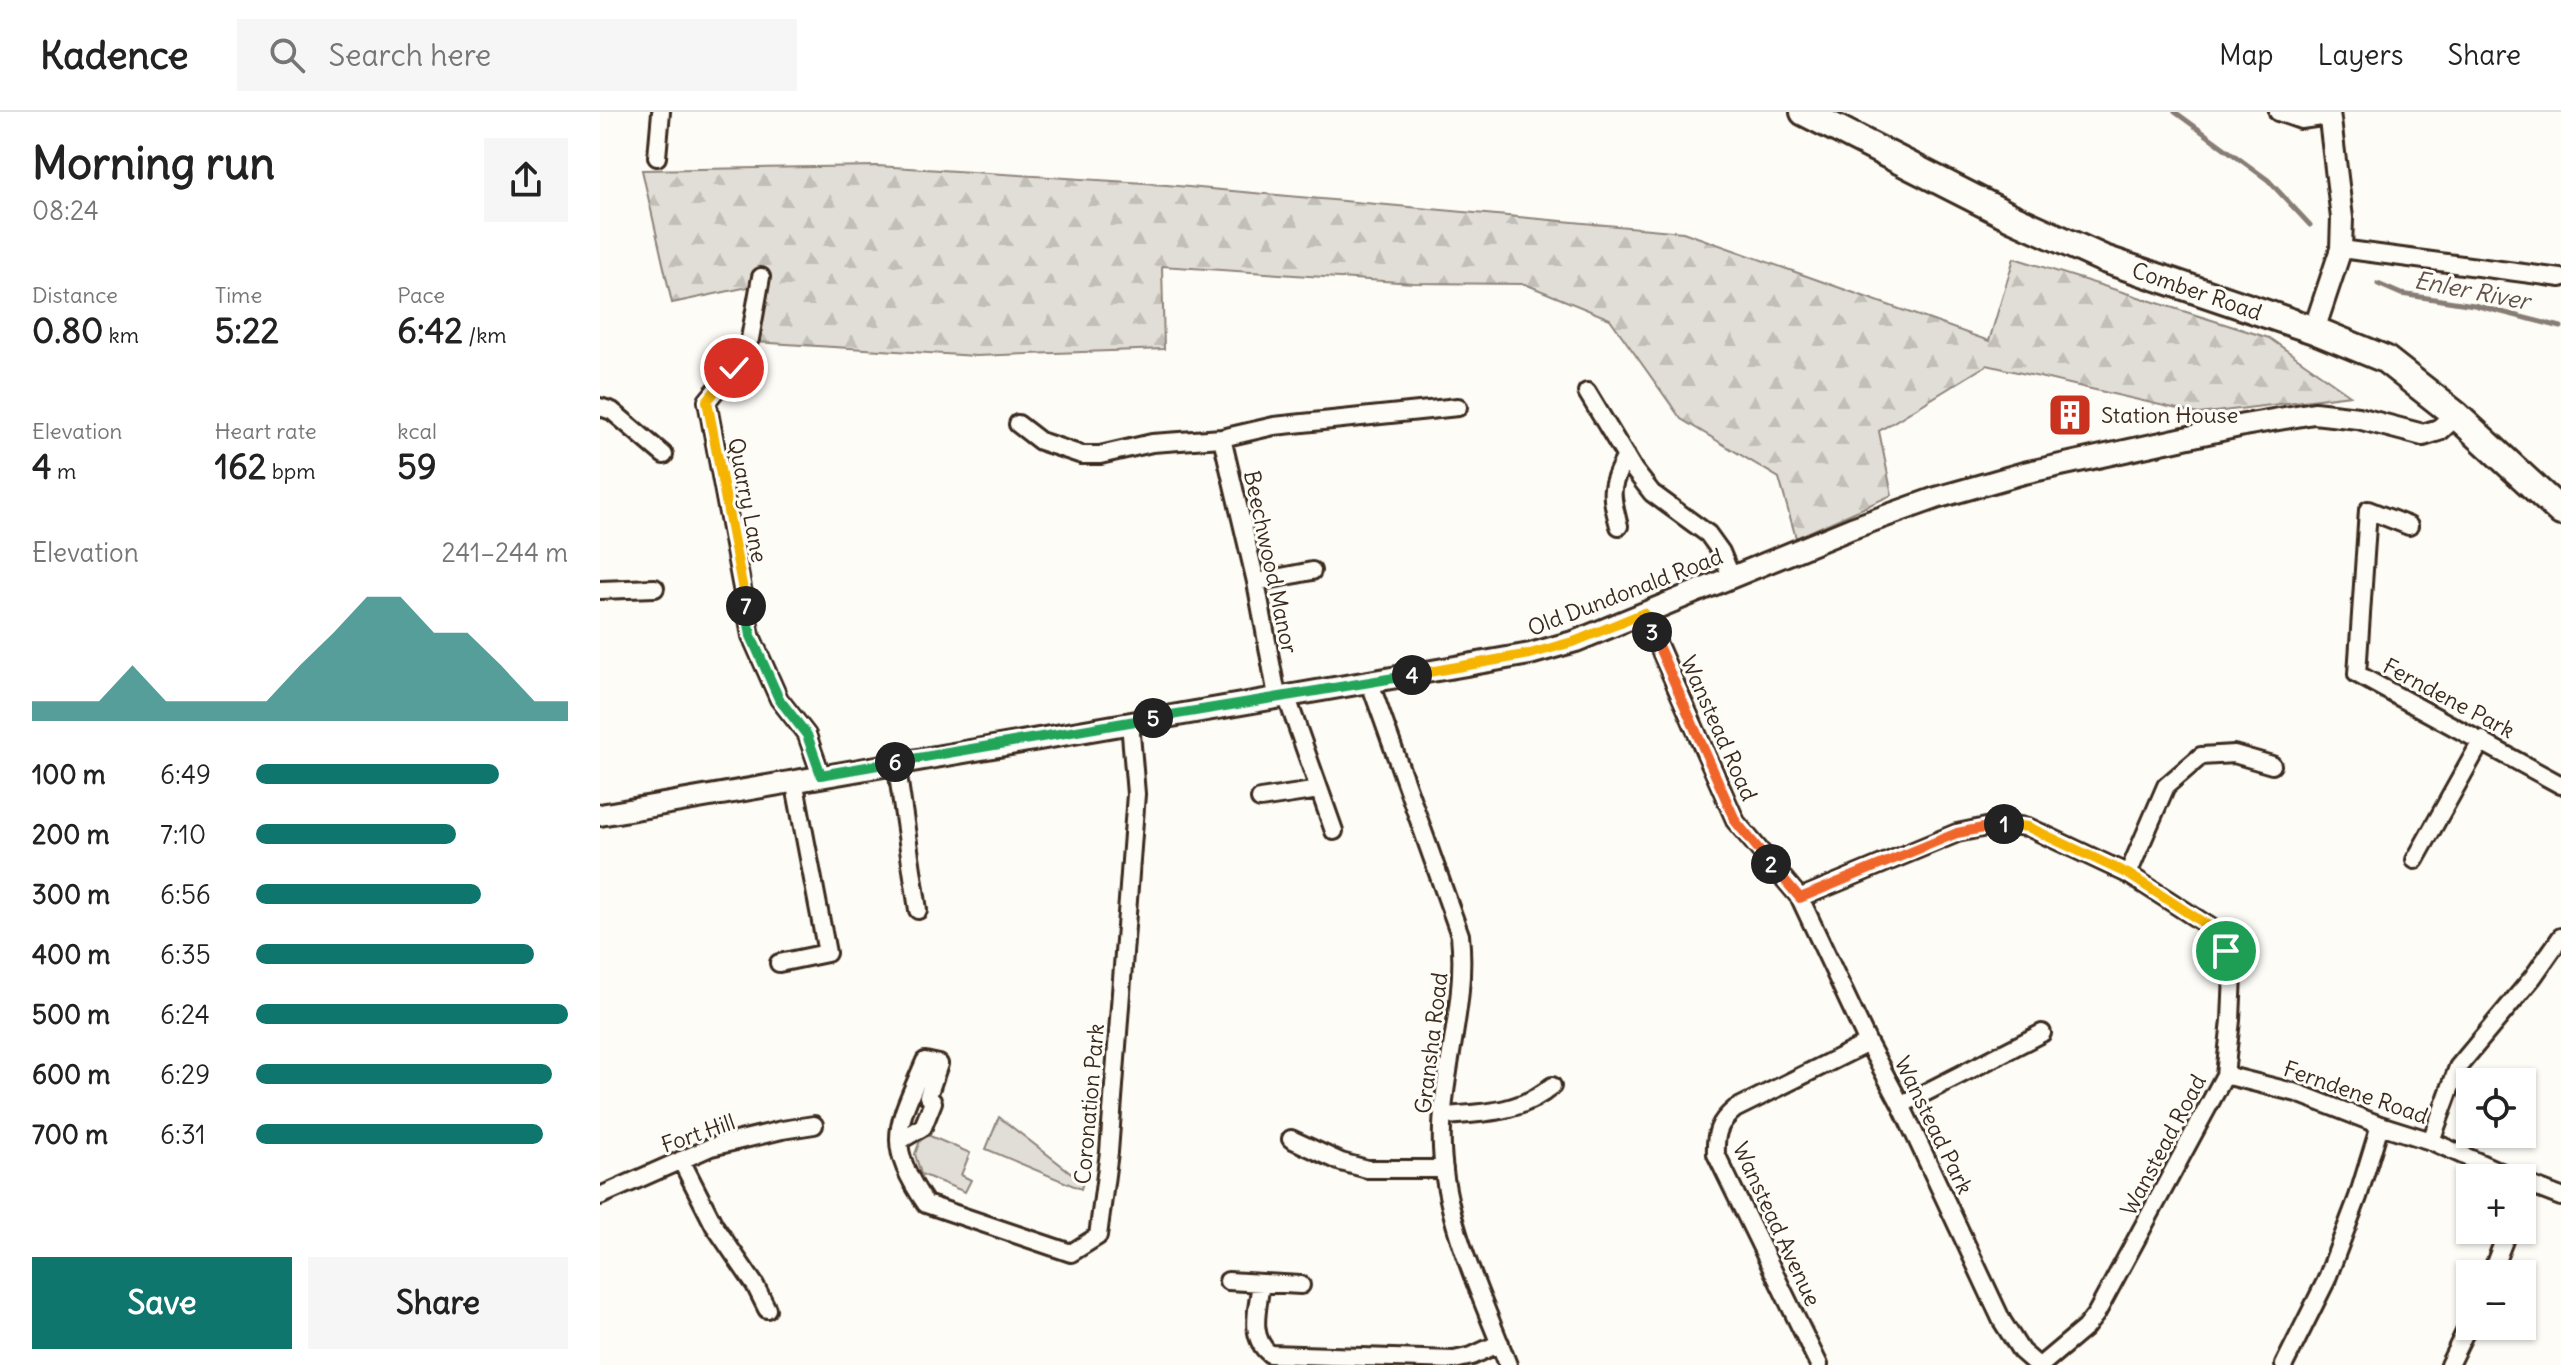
<!DOCTYPE html>
<meta charset="utf-8">
<style>
body{margin:0;font-family:Delius,sans-serif;background:#f6f6f6;color:#222;height:100vh;display:flex;flex-direction:column;font-size:30px;white-space:nowrap}
*{box-sizing:border-box;margin:0}
p{font-size:26px;color:#767676}
.icon{flex:none;width:44px;height:44px;fill:none;stroke:currentColor;stroke-width:2;stroke-linecap:round;stroke-linejoin:round}
.map{position:relative;flex:1;overflow:hidden}
.sheet{display:flex;flex-direction:column;background:#fff;width:600px}
.sheet>*{flex:none}
.fabs{position:absolute;left:1856px;top:956px;display:grid;gap:16px}
.fabs a{display:grid;place-items:center;width:80px;height:80px;border-radius:0px;background:#fff;box-shadow:0 2px 6px #0004;font-size:40px}
.pin{position:absolute;display:grid;place-items:center;width:68px;height:68px;color:#fff;margin:-34px;border:4px solid #fff;border-radius:50%;box-shadow:0 2px 8px #0007}
.km{position:absolute;width:40px;height:40px;margin:-20px;border-radius:50%;background:#222;color:#fff;font-size:22px;line-height:40px;text-align:center}
.round{display:grid;place-items:center;flex:none;width:84px;height:84px;border-radius:0px;background:#f6f6f6}
.overview{display:flex;align-items:center;justify-content:space-between;height:136px;padding:0 32px}
h1{font-size:44px;font-weight:700;line-height:60px}
.stats{display:grid;grid-template-columns:repeat(3,1fr);gap:12px;height:136px;padding:8px 32px}
.stats div{display:grid;align-content:center}
.stats b{font-size:34px;font-weight:700}
.stats small{font-size:22px;font-weight:400}
.stats p{font-size:22px}
.chart{height:224px;padding:16px 32px}
.chart p{display:flex;justify-content:space-between}
.chart svg{width:100%;height:144px;margin-top:8px;fill:#0f766e;opacity:.7}
.button{display:flex;gap:16px;margin-top:auto;padding:16px 32px}
.button a{flex:1;height:92px;border-radius:0px;background:#0f766e;color:#fff;font-size:32px;font-weight:700;line-height:92px;text-align:center}
.button a+a{background:#f6f6f6;color:#222}
ul{padding:0 32px;list-style:none;font-size:26px}
li{display:grid;grid-template-columns:128px 96px 1fr;align-items:center;height:60px}
li i{height:20px;border-radius:10px;background:#0f766e}
header{display:flex;align-items:center;gap:48px;box-sizing:border-box;height:112px;padding:0 40px;background:#fff;border-bottom:2px solid #e0e0e0}
header strong{font-size:38px}
nav{display:flex;gap:44px;margin-inline-start:auto;font-size:28px}
.search{width:560px;height:72px;background:#f6f6f6;display:flex;align-items:center;gap:20px;box-sizing:border-box;padding:0 28px;border-radius:0px;color:#767676;font-size:30px}
main{display:flex;flex:1;min-height:0}
.map>svg:first-child{display:block}
</style>
<header>
<strong>Kadence</strong>
<div class="search"><svg class="icon" aria-label="search" viewBox="0 0 24 24"><circle cx="10" cy="10" r="6"/><path d="M15 15l6 6"/></svg>Search here</div>
<nav><a>Map</a><a>Layers</a><a>Share</a></nav>
</header>
<main>
<section class="sheet">
<div class="overview"><div><h1>Morning run</h1><p>08:24</p></div><a class="round"><svg class="icon" aria-label="share" viewBox="0 0 24 24"><path d="M12 15V3M7 8l5-5 5 5M5 13v7h14v-7"/></svg></a></div>
<div class="stats">
<div><p>Distance</p><b>0.80<small> km</small></b></div>
<div><p>Time</p><b>5:22</b></div>
<div><p>Pace</p><b>6:42<small> /km</small></b></div>
</div>
<div class="stats">
<div><p>Elevation</p><b>4<small> m</small></b></div>
<div><p>Heart rate</p><b>162<small> bpm</small></b></div>
<div><p>kcal</p><b>59</b></div>
</div>
<div class="chart"><p><span>Elevation</span>241–244 m</p>
<svg viewBox="0 0 160 44" preserveAspectRatio="none"><path d="M0 44V38L10 38L20 38L30 27L40 38L50 38L60 38L70 38L80 27L90 17L100 6L110 6L120 17L130 17L140 27L150 38L160 38V44z"/></svg>
</div>
<ul>
<li><b>100 m</b>6:49<i style="width:78%"></i></li>
<li><b>200 m</b>7:10<i style="width:64%"></i></li>
<li><b>300 m</b>6:56<i style="width:72%"></i></li>
<li><b>400 m</b>6:35<i style="width:89%"></i></li>
<li><b>500 m</b>6:24<i style="width:100%"></i></li>
<li><b>600 m</b>6:29<i style="width:95%"></i></li>
<li><b>700 m</b>6:31<i style="width:92%"></i></li>
</ul>
<div class="button"><a>Save</a><a>Share</a></div>
</section>
<div class="map">
<svg width="1961" height="1253" viewBox="0 0 1961 1253">
<defs>
<pattern id="forest-firs" width="22" height="20" patternUnits="userSpaceOnUse" patternTransform="scale(2)"><rect width="22" height="20" fill="#e1ded7"/><path d="M5 1l3.5 6h-7zM16 11l3.5 6h-7z" fill="#c2bfb8"/></pattern>
</defs>
<rect width="100%" height="100%" fill="#fdfcf7"/>
<filter id="ink" filterUnits="userSpaceOnUse"><feTurbulence type="fractalNoise" baseFrequency=".0125" numOctaves="2"/><feDisplacementMap in="SourceGraphic" scale="16" xChannelSelector="R" yChannelSelector="G"/><feConvolveMatrix kernelMatrix="1 2 1 2 8 2 1 2 1" color-interpolation-filters="sRGB"/></filter>
<g filter="url(#ink)">
<path fill="#e1ded7" stroke="#8e847a" stroke-width="2" d="M399,1005L483,1070L481,1077L386,1037Z
M323,1021L370,1041L361,1063L371,1068L365,1080L321,1062L315,1042Z"/>
<path fill="url(#forest-firs)" stroke="#8e847a" stroke-width="2" d="M277,54L545,71L1083,120L1389,229L1414,146L1669,226L1750,283L1599,302L1387,253L1279,319L1292,383L1196,426L1179,366L1081,307L1010,207L925,172L813,171L562,154L564,237L376,244L155,230L167,171L72,191L42,58Z"/>
<g fill="none" stroke-linecap="round" stroke-linejoin="round">
<path stroke="#887d74" stroke-width="5" d="M1575,0L1668,68L1710,113
M1778,172L1801,182L1874,193L1961,215"/>
<g stroke="#3b2a1e" stroke-width="22">
<path id="minor" d="M1678,0L1701,8L1729,4
M57,45L61,0
M1741,137L1961,166
M161,165L150,227L134,256L107,289L151,524L179,587L207,623L221,663
M987,280L1034,358L1052,381L1108,422L1121,440L1132,466
M0,295L12,299L64,343
M418,312L440,329L482,343H500L552,331L622,326
M1019,414C1010,380 1009,376 1026,344
M1809,414L1768,398L1757,562L1961,673
M656,470L712,459
M0,478L55,476
M1044,501L1136,710L1200,786L1268,931L1301,993L1402,1209L1421,1239L1437,1253
M770,571L860,823C868,895 839,965 842,1036C845,1111 882,1184 908,1253
M686,583L734,719
M677,584L656,470L622,326L674,314L858,295
M296,650L318,798
M660,687L719,678
M1815,748L1882,628
M1528,762L1566,674L1601,644L1634,642L1672,653
M1200,786L1357,721L1401,712L1428,715L1528,762L1610,815L1626,839L1633,862L1631,908L1625,963L1496,1202L1485,1216L1441,1253
M179,851L227,841L194,668
M1625,963L1697,981L1780,1013L1831,1029L1914,1066
M1301,993L1442,921
M844,1004C883,1001 921,1001 952,974
M691,1027L741,1050L767,1057H844
M299,1029L323,1015L333,990L328,984L339,952L325,949C298,1013 283,1029 326,1092L471,1141L498,1124L509,1040L536,682L530,610
M1831,1029L1858,955L1933,865L1961,825
M81,1048L114,1113L155,1173L167,1197
M1922,1070L1961,1085
M0,1084L111,1035L182,1018L214,1013
M1891,1162L1908,1118
M628,1169L701,1173
M661,1171C658,1195 648,1225 670,1242L854,1248L872,1244L900,1231
M1219,1253L1116,1042C1115,1021 1119,1010 1135,997L1268,931
M1684,1253L1726,1169L1758,1085L1780,1013
M1849,1253L1870,1210"/>
</g>
<g stroke="#3b2a1e" stroke-width="26">
<path id="tertiary" d="M1714,218L1741,137L1742,106L1729,0
M0,703L930,542L976,529L1252,416L1336,386L1424,361L1644,313L1714,301L1758,306L1823,323L1839,318L1856,303"/>
</g>
<g stroke="#3b2a1e" stroke-width="32">
<path id="trunk" d="M1204,0L1413,106L1504,147L1714,218L1785,247L1856,303L1961,400"/>
</g>
<use href="#minor" stroke="#fdfcf7" stroke-width="16"/>
<use href="#tertiary" stroke="#fdfcf7" stroke-width="20"/>
<use href="#trunk" stroke="#fdfcf7" stroke-width="26"/>
</g>
</g>
<g fill="none" stroke-linecap="round" stroke-linejoin="round" filter="url(#ink)">
<g stroke="#fff" stroke-width="16">
<path id="split-1" d="M1404,712L1428,715L1528,762L1610,815L1626,839"/>
</g>
<g stroke="#fff" stroke-width="16">
<path id="split-2" d="M1171,752L1200,786L1357,721L1404,712"/>
</g>
<g stroke="#fff" stroke-width="16">
<path id="split-3" d="M1052,520L1136,710L1171,752"/>
</g>
<g stroke="#fff" stroke-width="16">
<path id="split-4" d="M812,563L930,542L976,529L1044,501L1052,520"/>
</g>
<g stroke="#fff" stroke-width="16">
<path id="split-5" d="M553,606L812,563"/>
</g>
<g stroke="#fff" stroke-width="16">
<path id="split-6" d="M295,650L553,606"/>
</g>
<g stroke="#fff" stroke-width="16">
<path id="split-7" d="M146,494L151,524L179,587L207,623L221,663L295,650"/>
</g>
<g stroke="#fff" stroke-width="16">
<path id="split-8" d="M134,256L107,289L146,494"/>
</g>
<use href="#split-1" stroke="#f5b400" stroke-width="10"/>
<use href="#split-2" stroke="#f0652b" stroke-width="10"/>
<use href="#split-3" stroke="#f0652b" stroke-width="10"/>
<use href="#split-4" stroke="#f5b400" stroke-width="10"/>
<use href="#split-5" stroke="#22a559" stroke-width="10"/>
<use href="#split-6" stroke="#22a559" stroke-width="10"/>
<use href="#split-7" stroke="#22a559" stroke-width="10"/>
<use href="#split-8" stroke="#f5b400" stroke-width="10"/>
</g>
<defs>
<g id="building-square" transform="scale(2.3)"><rect x="-9" y="-9" width="18" height="18" rx="4" fill="#c8321e" stroke="#fdfcf7"/><path d="M-4-6H4V6H1V3H-1V6H-4ZM-2.5-4.3h1.7v1.8h-1.7ZM.8-4.3h1.7v1.8H.8ZM-2.5-1h1.7V.8h-1.7ZM.8-1h1.7V.8H.8Z" fill="#fff"/></g>
</defs>
<g fill-rule="evenodd">
<use href="#building-square" x="1470" y="303"/>
</g>
<g text-anchor="middle" dominant-baseline="central" stroke-width="6" stroke-linejoin="round" paint-order="stroke">
<g font-size="22" fill="#3b2a1e" stroke="#fdfcf7">
<text transform="translate(1597 179) rotate(19)">Comber Road</text>
<text transform="translate(148 388) rotate(79)">Quarry Lane</text>
<text transform="translate(671 450) rotate(78)">Beechwood Manor</text>
<text transform="translate(1025 480) rotate(-21)">Old Dundonald Road</text>
<text transform="translate(1849 586) rotate(28)">Ferndene Park</text>
<text transform="translate(1119 616) rotate(66)">Wanstead Road</text>
<text transform="translate(831 931) rotate(-83)">Gransha Road</text>
<text transform="translate(1756 980) rotate(19)">Ferndene Road</text>
<text transform="translate(489 992) rotate(-85)">Coronation Park</text>
<text transform="translate(1334 1013) rotate(64)">Wanstead Park</text>
<text transform="translate(98 1021) rotate(-19)">Fort Hill</text>
<text transform="translate(1563 1033) rotate(-62)">Wanstead Road</text>
<text transform="translate(1177 1112) rotate(65)">Wanstead Avenue</text>
</g>
<g font-size="22" fill="#3b2a1e" stroke="#fdfcf7" text-anchor="start">
<text x="1501" y="303">Station House</text>
</g>
<g font-size="24" font-style="italic" fill="#615349" stroke="#fdfcf7">
<text transform="translate(1872 178) rotate(11)">Enler River</text>
</g>
</g>
</svg>
<div class="fabs">
<a><svg class="icon" aria-label="locate" viewBox="0 0 24 24"><circle cx="12" cy="12" r="6"/><path d="M12 2v4M12 18v4M2 12h4M18 12h4"/></svg></a>
<a>+</a>
<a>−</a>
</div>
<div class="pin" style="left:1626px;top:839px;background:#1e9e55"><svg class="icon" aria-label="arrive" viewBox="0 0 24 24"><path d="M6 21V4h12l-3 4 3 4H6"/></svg></div>
<div class="pin" style="left:134px;top:256px;background:#d93025"><svg class="icon" aria-label="check" viewBox="0 0 24 24"><path d="M5 12l5 5 9-10"/></svg></div>
<b class="km" style="left:1404px;top:712px">1</b>
<b class="km" style="left:1171px;top:752px">2</b>
<b class="km" style="left:1052px;top:520px">3</b>
<b class="km" style="left:812px;top:563px">4</b>
<b class="km" style="left:553px;top:606px">5</b>
<b class="km" style="left:295px;top:650px">6</b>
<b class="km" style="left:146px;top:494px">7</b>
</div>
</main>
